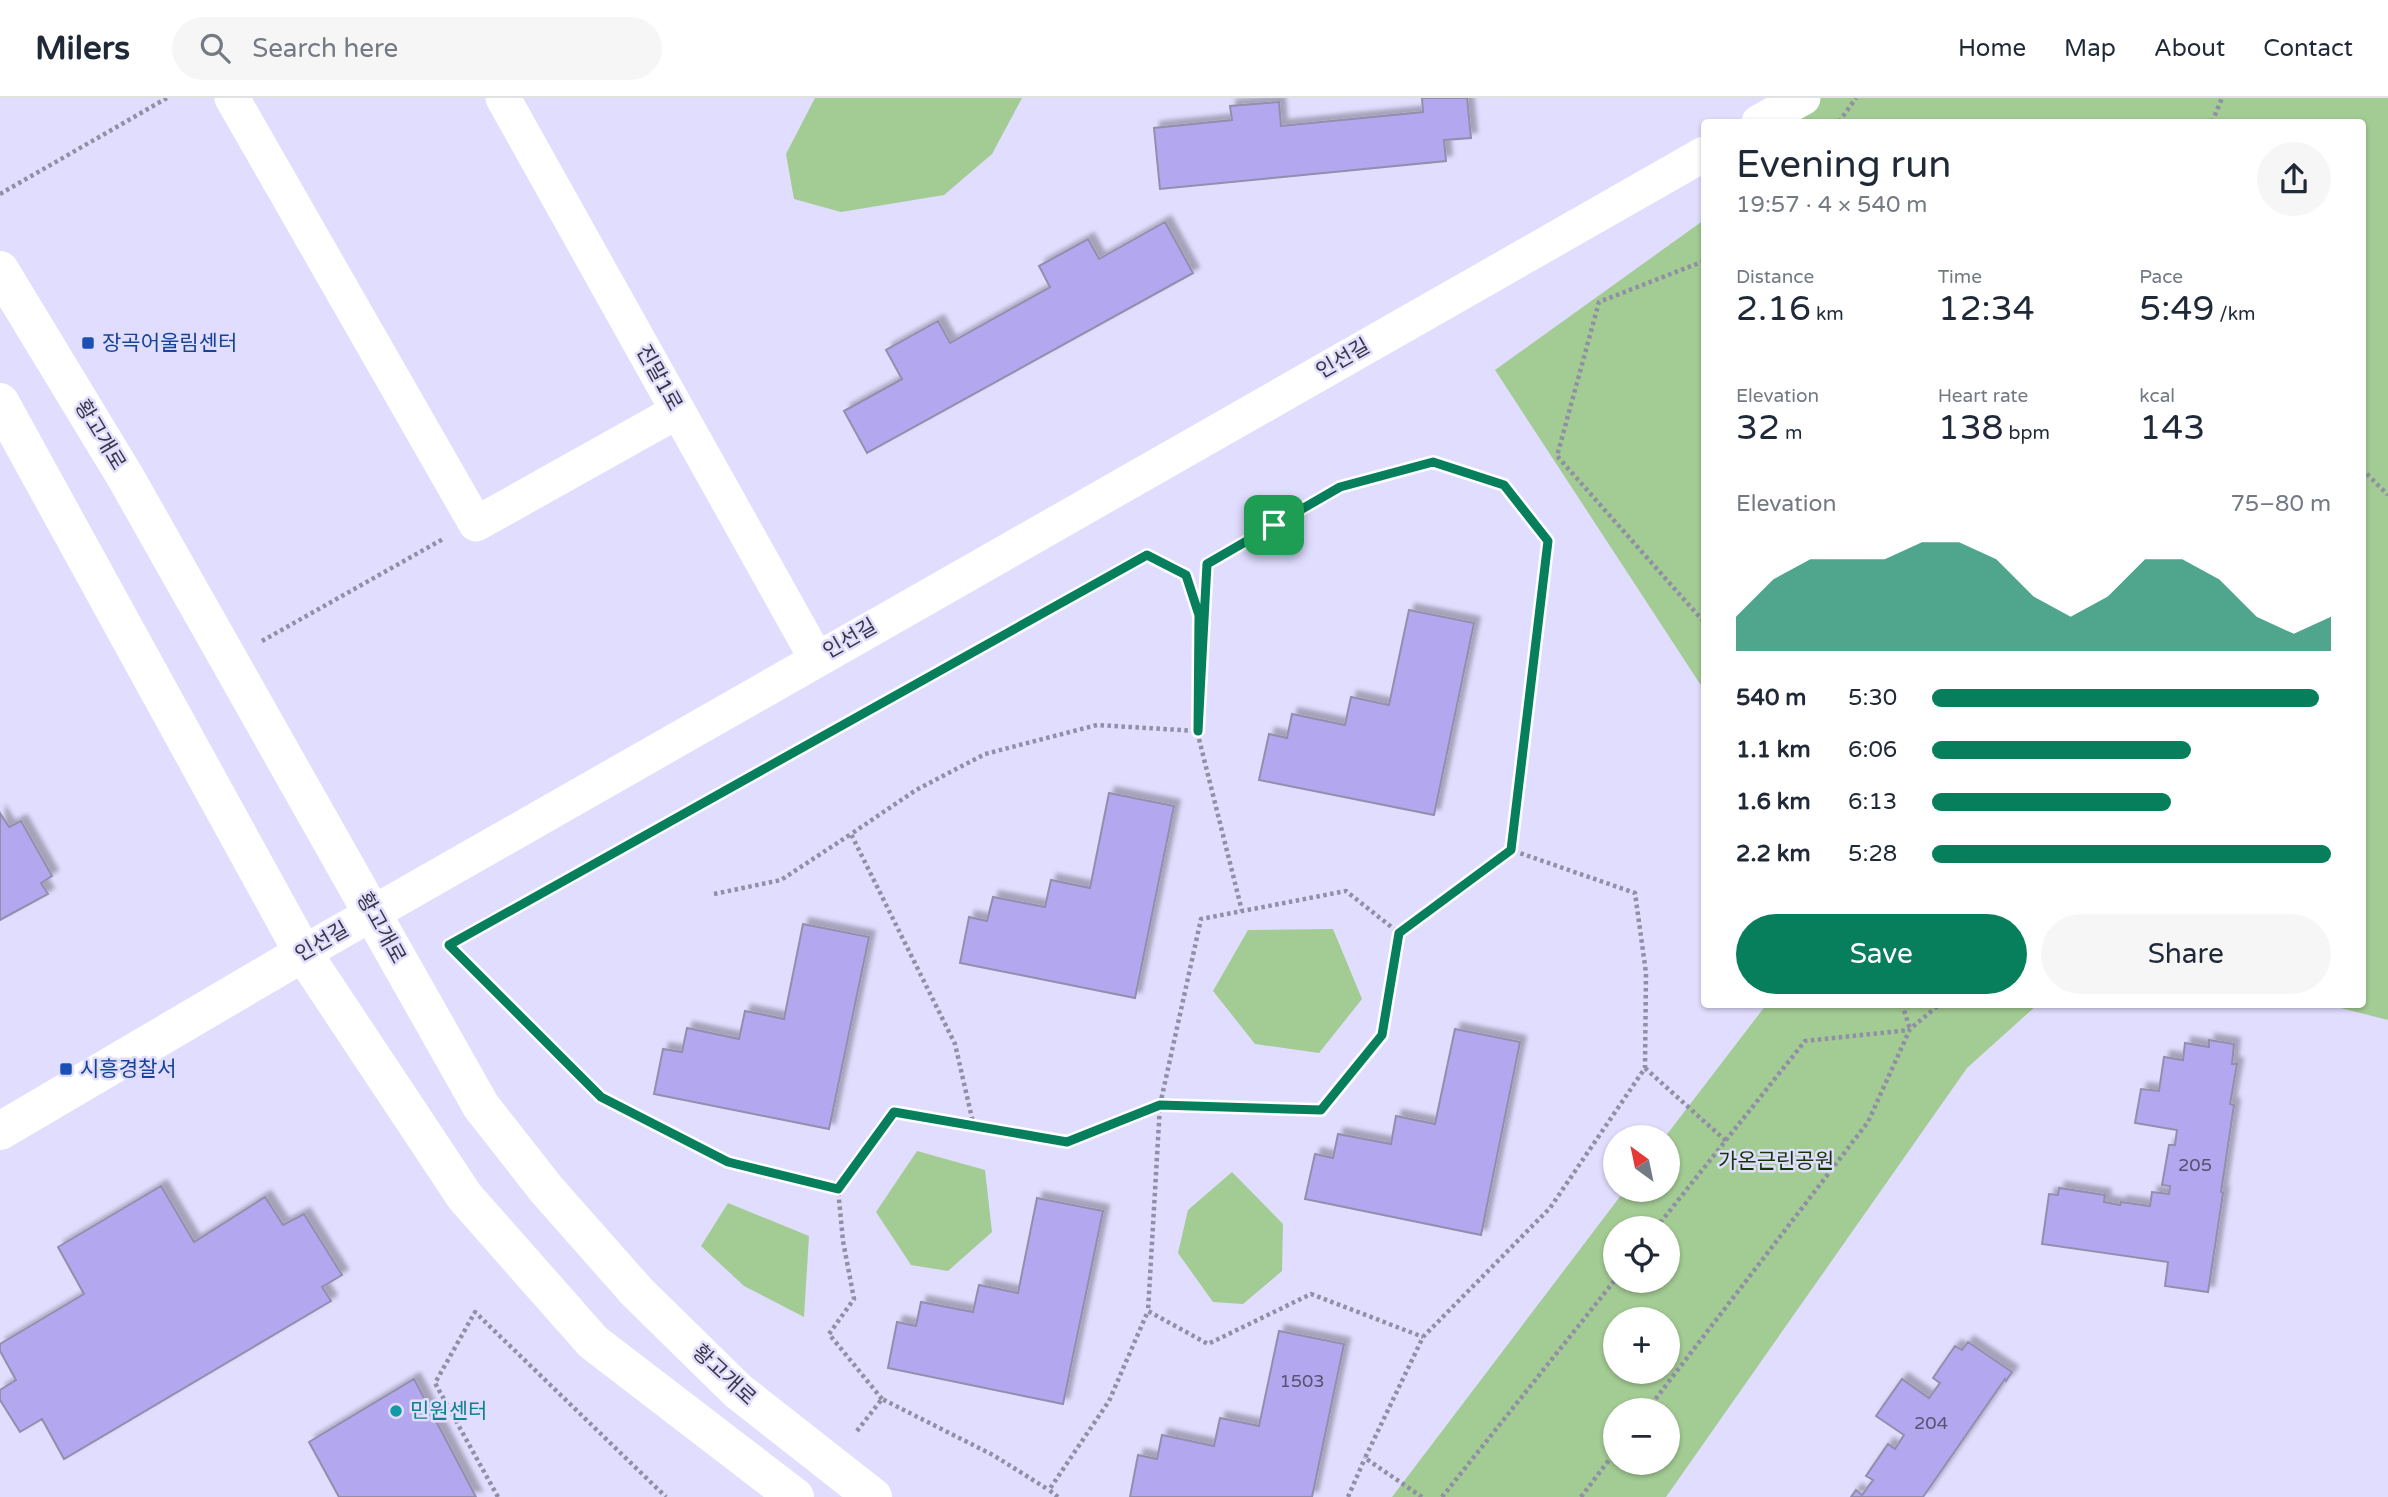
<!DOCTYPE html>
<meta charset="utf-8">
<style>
body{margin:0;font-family:"Varela Round","Noto Sans KR",sans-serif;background:#f6f6f7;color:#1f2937;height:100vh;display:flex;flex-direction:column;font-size:26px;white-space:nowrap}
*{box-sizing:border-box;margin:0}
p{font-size:23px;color:#747a83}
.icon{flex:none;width:38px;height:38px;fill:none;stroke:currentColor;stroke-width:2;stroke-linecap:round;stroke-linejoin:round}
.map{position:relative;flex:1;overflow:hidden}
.details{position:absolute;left:1701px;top:21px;width:665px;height:889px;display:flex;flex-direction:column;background:#fff;border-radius:7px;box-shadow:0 2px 5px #0004}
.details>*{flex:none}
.needle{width:46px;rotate:327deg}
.buttons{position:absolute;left:1603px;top:1027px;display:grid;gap:14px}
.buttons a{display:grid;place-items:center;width:77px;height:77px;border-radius:50%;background:#fff;box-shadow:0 2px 5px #0004;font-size:35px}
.pin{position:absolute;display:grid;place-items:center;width:60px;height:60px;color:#fff;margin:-30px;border-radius:14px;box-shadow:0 4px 10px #0006}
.round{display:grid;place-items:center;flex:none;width:74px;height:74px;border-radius:37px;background:#f6f6f7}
.summary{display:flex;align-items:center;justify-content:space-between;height:119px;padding:0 35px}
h1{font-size:38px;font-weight:600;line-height:52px}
.stats{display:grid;grid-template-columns:repeat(3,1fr);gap:10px;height:119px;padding:7px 35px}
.stats div{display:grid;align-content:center}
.stats b{font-size:35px;font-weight:600}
.stats small{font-size:19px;font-weight:400}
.stats p{font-size:19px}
.chart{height:196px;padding:14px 35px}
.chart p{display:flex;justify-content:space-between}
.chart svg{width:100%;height:126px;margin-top:7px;fill:#077f5d;opacity:.7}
.action{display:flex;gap:14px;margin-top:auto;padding:14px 35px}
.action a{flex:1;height:80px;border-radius:42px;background:#077f5d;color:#fff;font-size:28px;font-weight:600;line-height:80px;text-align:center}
.action a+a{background:#f6f6f7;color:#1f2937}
ul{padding:0 35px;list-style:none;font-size:23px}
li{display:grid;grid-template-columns:112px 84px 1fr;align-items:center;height:52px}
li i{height:18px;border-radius:9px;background:#077f5d}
header{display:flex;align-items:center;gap:42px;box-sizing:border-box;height:98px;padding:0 35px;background:#fff;border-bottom:2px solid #e0e1e3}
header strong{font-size:33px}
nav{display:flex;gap:38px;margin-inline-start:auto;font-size:24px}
.search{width:490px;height:63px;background:#f6f6f7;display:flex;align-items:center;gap:18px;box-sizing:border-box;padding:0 24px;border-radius:38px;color:#747a83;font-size:26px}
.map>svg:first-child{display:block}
</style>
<header>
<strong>Milers</strong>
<div class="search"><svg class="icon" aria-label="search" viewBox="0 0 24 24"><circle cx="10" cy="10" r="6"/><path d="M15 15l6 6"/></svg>Search here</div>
<nav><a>Home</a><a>Map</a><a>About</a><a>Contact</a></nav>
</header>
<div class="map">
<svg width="2388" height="1399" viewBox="0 0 2388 1399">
<defs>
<filter id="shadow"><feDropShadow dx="6" dy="-6" stdDeviation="2" flood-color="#0004"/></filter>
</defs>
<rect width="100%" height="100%" fill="#e1ddfe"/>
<path fill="#a3cb94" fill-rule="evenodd" d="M815,0H1022L992,56L944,97L841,114L794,101L786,56Z
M1801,0H2388V922L2329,907L2362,906V24H1795Z
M1704,122V592L1495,272Z
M1333,831L1362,901L1319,955L1255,946L1213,893L1248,832Z
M1766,907H2037L1967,970L1666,1399H1392L1625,1092H1668V1040L1665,1039ZM1615,1130H1668V1183H1615ZM1615,1222H1668V1274H1615ZM1615,1312H1668V1365H1615Z
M917,1053L985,1072L992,1134L948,1173L911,1167L876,1114Z
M1232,1074L1283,1126L1282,1173L1243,1206L1213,1204L1178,1155L1188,1112Z
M728,1105L809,1138L804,1219L744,1188L701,1148Z"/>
<path fill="#b3a8ef" stroke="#928eac" stroke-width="2" filter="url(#shadow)" d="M1422,0H1467L1471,40L1444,42L1446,63L1160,91L1154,30L1232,22L1230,8L1279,4L1281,28L1423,14Z
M1165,124L1193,175L867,355L844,313L902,281L886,252L938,223L950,245L1050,189L1039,168L1088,141L1099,161Z
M1409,512L1474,525L1434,717L1259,682L1269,636L1287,640L1292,616L1345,627L1351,599L1389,607Z
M1109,695L1174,708L1135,900L960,865L969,819L987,823L993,799L1045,809L1051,782L1090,790Z
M0,715L9,729L21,723L52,778L41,785L48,796L0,822Z
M803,826L869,839L829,1031L654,996L663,951L682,954L687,930L739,941L745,913L784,921Z
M1455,931L1520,944L1481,1137L1305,1101L1315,1056L1333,1060L1338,1036L1391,1046L1396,1018L1435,1026Z
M2209,942L2234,946L2232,966H2237L2230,1006L2234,1007L2221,1094L2223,1095L2208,1194L2165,1188L2168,1164L2042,1146L2049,1096L2058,1097L2059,1090L2105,1097L2104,1104L2120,1107L2121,1104L2150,1108L2152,1094L2169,1096L2170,1088L2162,1087L2169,1047H2175L2177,1032L2135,1025L2141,991L2159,993L2164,959L2183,962L2185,945L2209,949Z
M161,1088L194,1144L265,1099L283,1127L304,1116L342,1177L322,1189L331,1203L64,1361L42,1321L20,1334L0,1302V1292L16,1282L0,1253V1246L84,1196L58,1149Z
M1037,1100L1103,1113L1063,1306L888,1270L897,1224L916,1228L921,1204L973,1214L979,1187L1018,1195Z
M1279,1233L1344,1246L1312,1399H1130L1138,1357L1157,1361L1162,1337L1214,1348L1220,1320L1259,1328Z
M1968,1244L2012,1274L2006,1283L2005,1281L1923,1399H1851L1856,1392L1862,1397L1873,1382L1866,1378L1888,1346L1895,1351L1904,1337L1876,1318L1902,1281L1929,1300L1940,1285L1933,1280L1955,1248L1962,1252Z
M414,1281L476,1399H339L309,1344Z"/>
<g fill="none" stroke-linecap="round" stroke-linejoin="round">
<path stroke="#918ea5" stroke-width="4.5" stroke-dasharray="3.5 3.5" stroke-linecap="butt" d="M1839,24L1856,0
M2212,24L2222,0
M0,96L167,0
M1704,163L1599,204L1557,358L1704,524
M2362,371L2388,397
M262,543L443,441
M1201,573L1207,466L1340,389L1433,364L1504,387L1548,443L1511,752
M714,796L781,782L851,736
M1902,906L1910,931
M1645,970L1726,1043
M974,1029L955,946L851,736L916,692L985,656L1097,627L1197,633L1242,813
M838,1091L728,1064L601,999L448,847L1147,457L1186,477L1199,517L1197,633
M1656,1130L1805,943L1909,932
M882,1301L829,1236L854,1201L843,1143L838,1091L894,1014L1067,1044L1160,1007L1201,821L1346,793L1399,835
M1647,1312L1868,1024L1910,931L1940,906
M857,1333L882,1301L993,1357L1049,1392
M498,1399L435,1285L475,1214L666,1399
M1058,1399L1049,1392L1109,1303L1148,1213
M1348,1399L1365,1360
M1422,1399L1365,1360L1423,1239L1550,1110L1645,970L1646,875L1635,795L1511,752L1399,835L1382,937L1321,1012L1160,1007L1148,1213L1208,1246L1311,1196L1423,1239
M1442,1399L1615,1182
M1581,1399L1615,1354"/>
<path stroke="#fff" stroke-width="35" d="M232,0L476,426L678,313
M503,0L816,560
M1759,24L1803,0
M303,855L1704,56"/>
<path stroke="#fff" stroke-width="38" d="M0,172L126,380L481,1008L546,1091L637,1194L738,1293L873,1399
M0,304L303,855L465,1099L593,1244L795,1399
M0,1033L303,855"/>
</g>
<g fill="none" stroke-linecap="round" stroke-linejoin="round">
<g stroke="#fff" stroke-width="14">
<path id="route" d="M1433,364L1504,387L1548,443L1511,752L1399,835L1382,937L1321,1012L1160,1007L1067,1044L894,1014L838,1091L728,1064L601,999L449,847L1147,457L1186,477L1199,517L1198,633L1207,466L1340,389Z"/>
</g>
<use href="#route" stroke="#077f5d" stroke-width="9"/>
</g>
<g fill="#1a4fb4" stroke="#e1ddfe" stroke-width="2.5">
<rect x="81" y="238" width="14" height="14" rx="3.5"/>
<rect x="59" y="964" width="14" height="14" rx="3.5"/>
</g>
<circle fill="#0f9aa8" stroke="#e1ddfe" stroke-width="2.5" cx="396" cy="1313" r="7"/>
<g text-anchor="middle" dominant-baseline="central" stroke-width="5" stroke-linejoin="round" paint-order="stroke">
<g font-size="18" fill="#58536f">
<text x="2195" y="1067">205</text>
<text x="1302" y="1283">1503</text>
<text x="1931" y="1325">204</text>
</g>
<g font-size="21" fill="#164399" stroke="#e1ddfe" text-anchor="start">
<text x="102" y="245">장곡어울림센터</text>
<text x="80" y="971">시흥경찰서</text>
</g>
<g font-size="21" fill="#393744" stroke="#e1ddfe">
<text transform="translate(1343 261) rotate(-30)">인선길</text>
<text transform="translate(659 280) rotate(61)">진말1로</text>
<text transform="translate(100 337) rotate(59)">황고개로</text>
<text transform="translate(850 541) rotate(-30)">인선길</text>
<text transform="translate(381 830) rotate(61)">황고개로</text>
<text transform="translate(322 844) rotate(-30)">인선길</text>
<text transform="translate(724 1277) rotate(43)">황고개로</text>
</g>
<g font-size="21" fill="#163407" stroke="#e1ddfe">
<text x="1776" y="1063">가온근린공원</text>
</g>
<g font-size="21" fill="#0d838f" stroke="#e1ddfe" text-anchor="start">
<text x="410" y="1313">민원센터</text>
</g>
</g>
</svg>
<div class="buttons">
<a><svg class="needle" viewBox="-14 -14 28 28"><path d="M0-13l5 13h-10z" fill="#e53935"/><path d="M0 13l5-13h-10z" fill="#747a83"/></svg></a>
<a><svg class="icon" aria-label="locate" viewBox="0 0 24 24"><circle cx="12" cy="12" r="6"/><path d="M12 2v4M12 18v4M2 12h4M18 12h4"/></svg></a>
<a>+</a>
<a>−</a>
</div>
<div class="pin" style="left:1274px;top:427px;background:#1e9e55"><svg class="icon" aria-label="arrive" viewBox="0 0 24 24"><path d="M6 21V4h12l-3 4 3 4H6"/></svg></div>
<section class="details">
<div class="summary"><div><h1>Evening run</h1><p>19:57 · 4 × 540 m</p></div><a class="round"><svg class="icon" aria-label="share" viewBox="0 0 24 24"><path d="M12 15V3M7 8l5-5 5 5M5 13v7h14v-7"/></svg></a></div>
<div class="stats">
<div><p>Distance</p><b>2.16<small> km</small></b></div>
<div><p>Time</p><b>12:34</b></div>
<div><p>Pace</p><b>5:49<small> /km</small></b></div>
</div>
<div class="stats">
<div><p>Elevation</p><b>32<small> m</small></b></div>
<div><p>Heart rate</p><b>138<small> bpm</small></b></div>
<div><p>kcal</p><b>143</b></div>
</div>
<div class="chart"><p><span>Elevation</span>75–80 m</p>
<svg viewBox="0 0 160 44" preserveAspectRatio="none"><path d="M0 44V32L10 19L20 12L30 12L40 12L50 6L60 6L70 12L80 25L90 32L100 25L110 12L120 12L130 19L140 32L150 38L160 32V44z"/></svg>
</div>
<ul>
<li><b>540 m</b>5:30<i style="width:97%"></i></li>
<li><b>1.1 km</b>6:06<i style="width:65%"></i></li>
<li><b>1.6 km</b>6:13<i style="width:60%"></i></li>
<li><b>2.2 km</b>5:28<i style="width:100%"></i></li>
</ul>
<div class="action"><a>Save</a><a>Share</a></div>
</section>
</div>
